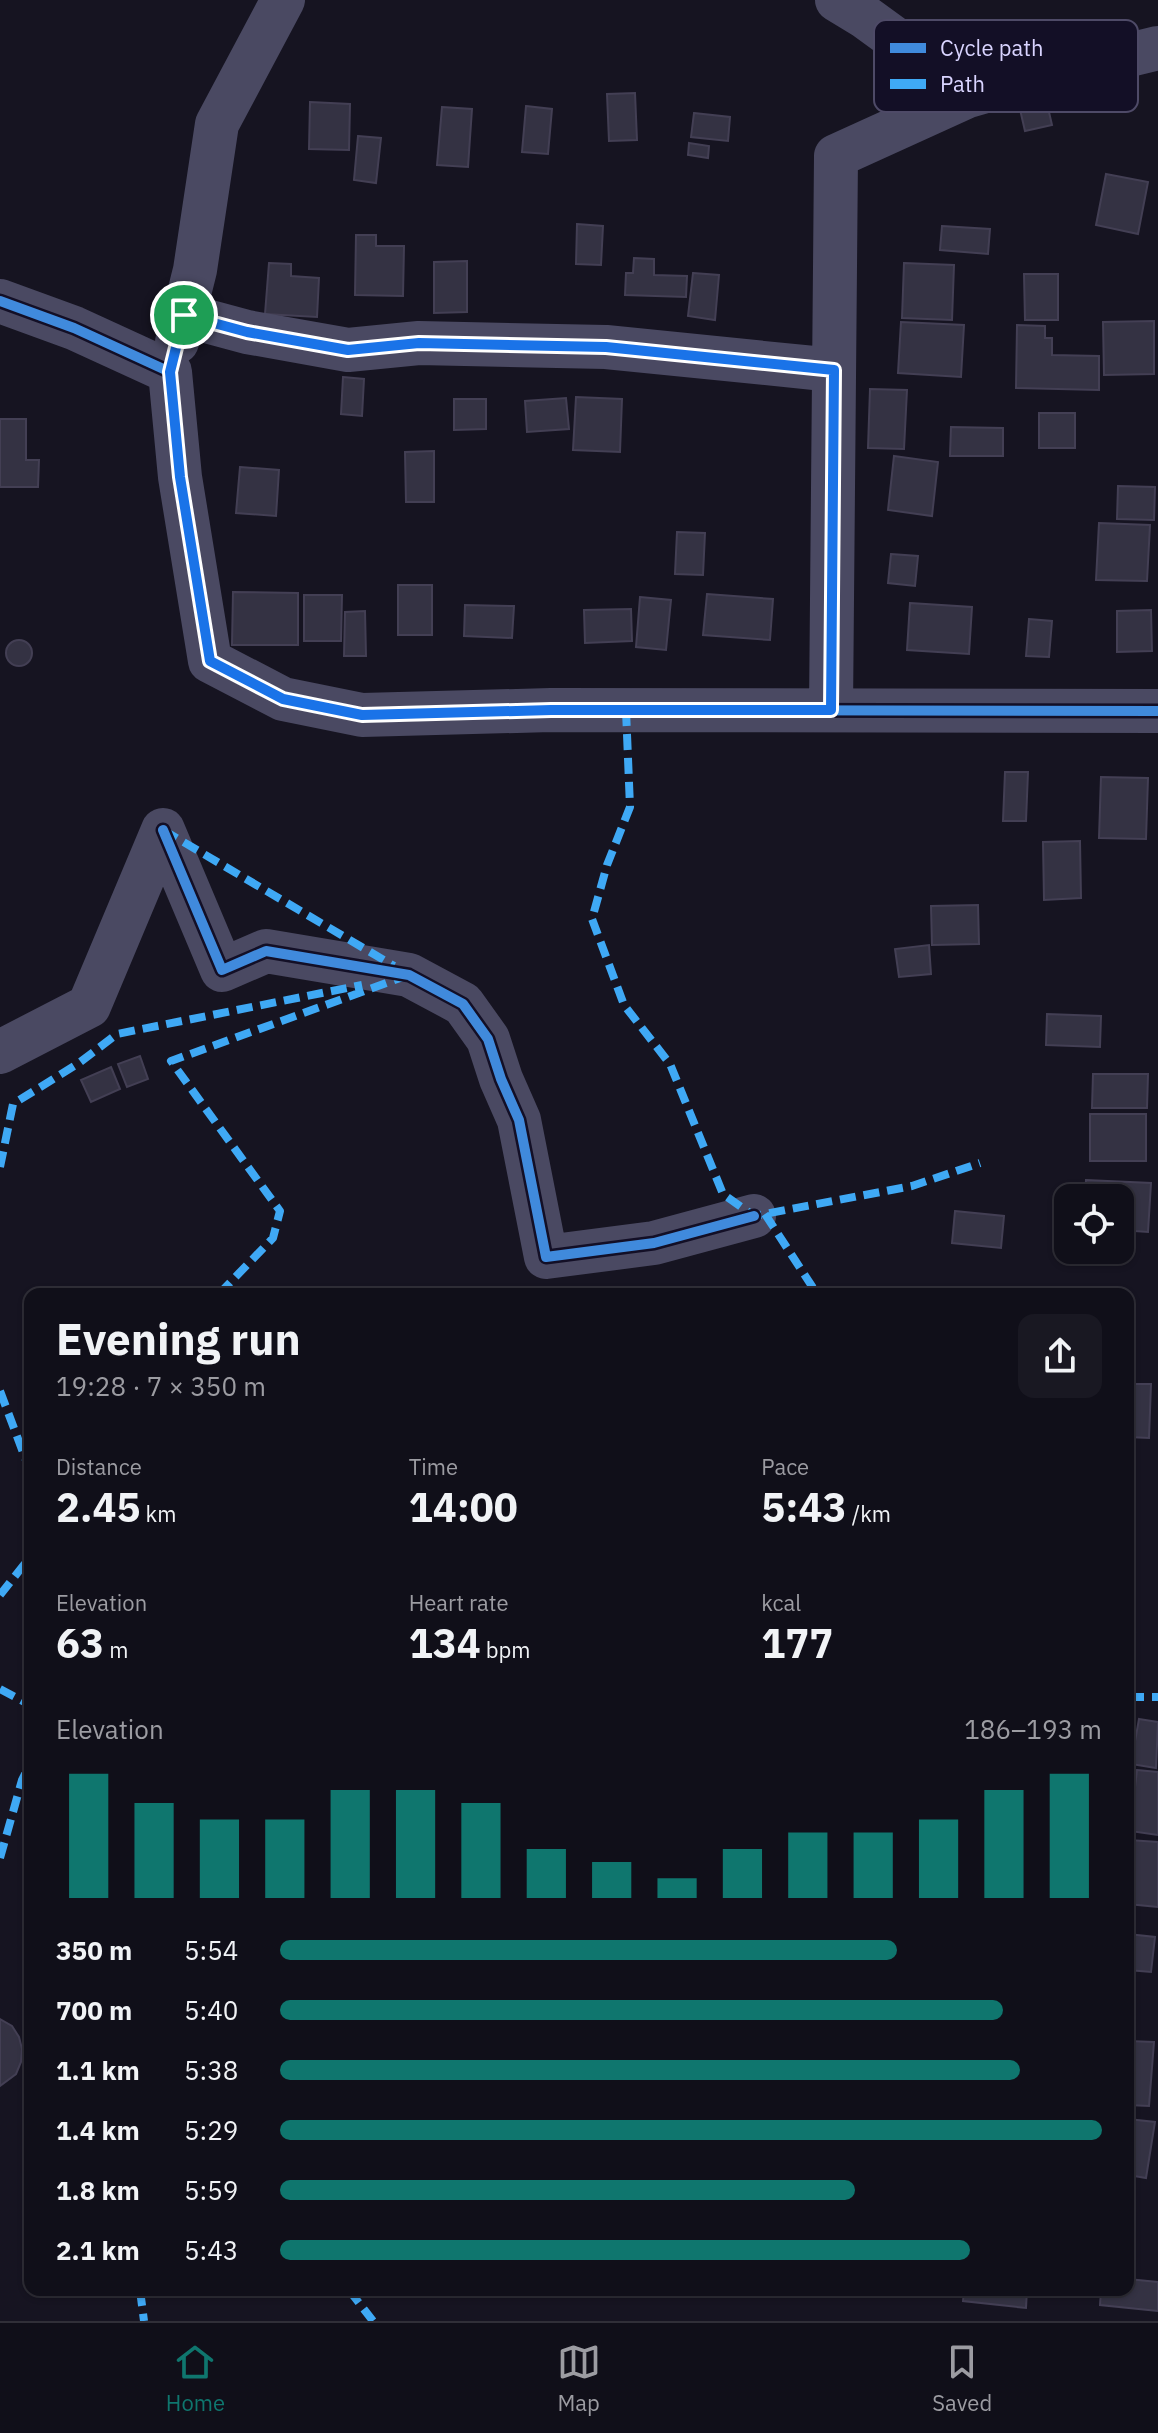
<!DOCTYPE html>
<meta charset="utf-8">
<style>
body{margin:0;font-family:"IBM Plex Sans",sans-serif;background:#191822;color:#f1f3f6;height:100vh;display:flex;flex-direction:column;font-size:30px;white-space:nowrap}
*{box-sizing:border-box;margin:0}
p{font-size:26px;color:#9c9ca2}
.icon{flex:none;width:44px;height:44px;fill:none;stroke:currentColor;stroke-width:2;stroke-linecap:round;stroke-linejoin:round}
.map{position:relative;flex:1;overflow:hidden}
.sheet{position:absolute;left:24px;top:1288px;width:1110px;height:1008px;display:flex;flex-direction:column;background:#100f19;border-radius:16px;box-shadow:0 2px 6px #0004,0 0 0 2px #302f38}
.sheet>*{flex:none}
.tools{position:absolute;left:1054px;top:1184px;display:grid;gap:16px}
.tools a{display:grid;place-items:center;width:80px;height:80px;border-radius:16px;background:#100f19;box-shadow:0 2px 6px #0004,0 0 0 2px #302f38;font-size:40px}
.pin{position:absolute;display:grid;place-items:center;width:68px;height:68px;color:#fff;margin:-34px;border:4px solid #fff;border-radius:50%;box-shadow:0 2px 8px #0007}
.round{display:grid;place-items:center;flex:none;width:84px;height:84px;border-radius:16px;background:#191822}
.head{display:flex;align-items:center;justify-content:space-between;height:136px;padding:0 32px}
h1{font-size:44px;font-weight:700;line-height:60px}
.figures{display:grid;grid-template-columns:repeat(3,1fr);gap:12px;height:136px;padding:8px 32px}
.figures div{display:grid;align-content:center}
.figures b{font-size:40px;font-weight:700}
.figures small{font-size:22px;font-weight:400}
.figures p{font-size:22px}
.chart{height:224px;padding:16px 32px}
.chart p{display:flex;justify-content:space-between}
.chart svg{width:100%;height:144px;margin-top:8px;stroke:#0f766e;stroke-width:6}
ul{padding:0 32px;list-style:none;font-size:26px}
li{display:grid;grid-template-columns:128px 96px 1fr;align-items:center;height:60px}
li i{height:20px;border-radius:10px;background:#0f766e}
.tab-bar{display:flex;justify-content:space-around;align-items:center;height:112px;border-top:2px solid #302f38;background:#100f19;font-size:22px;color:#9c9ca2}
.tab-bar a{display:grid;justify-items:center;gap:4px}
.tab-bar .current{color:#0f766e}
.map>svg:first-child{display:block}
</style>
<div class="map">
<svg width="1158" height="2321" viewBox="0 0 1158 2321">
<rect width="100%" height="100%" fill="#161421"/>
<path fill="#343243" stroke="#433f54" stroke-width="2" d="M1043,86L1052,125L1025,131L1016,92Z
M635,93L637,140L609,141L607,94Z
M310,102L350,104L349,150L309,149Z
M526,106L552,109L548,154L522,152Z
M442,107L472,109L468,167L437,165Z
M694,113L730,117L728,141L691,137Z
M358,136L381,138L376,183L354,180Z
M689,143L709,146L708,158L688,155Z
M1106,174L1148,182L1138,234L1096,225Z
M577,224L603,226L601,265L576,264Z
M942,226L990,229L988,254L940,250Z
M356,235H376V246H404L403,296L355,295Z
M634,258L654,259V275L687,276L686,297L625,295L626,273H633Z
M467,261V312L434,313V262Z
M269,263L291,264V276L319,278L317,317L265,314Z
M904,263L954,265L952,320L902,318Z
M693,273L719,275L715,320L688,316Z
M1024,274H1058V320H1025Z
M1154,321V374L1104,375L1103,322Z
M901,322L964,325L961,377L898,373Z
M1017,325L1045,326V338H1052V355L1099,356V390L1016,388Z
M343,377L364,379L362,416L341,414Z
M870,389L907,390L904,449L868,448Z
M576,397L622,399L620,452L573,450Z
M566,398L569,429L527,432L525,401Z
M454,399H486V429L454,430Z
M1039,413H1075V448H1039Z
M0,419H26V460H39L38,487H0Z
M951,427L1003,428V456H950Z
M434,451V502H406L405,452Z
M894,456L938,462L932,516L888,510Z
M240,467L279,470L276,516L236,513Z
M1118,486L1155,487L1154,520L1117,519Z
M1099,523L1150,525L1147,581L1096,580Z
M677,532L705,533L703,575L675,574Z
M891,554L918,556L915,586L888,583Z
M398,585H432V635H398Z
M233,592L298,593V645H232Z
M707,594L773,599L770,640L703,635Z
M304,595H342L341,641H304Z
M640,597L671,600L666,650L636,647Z
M910,603L972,607L969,654L907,650Z
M465,605L514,606L512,638L464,636Z
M631,609L632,641L585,643L584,610Z
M1151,610L1152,651L1117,652V611Z
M365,611L366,656H344L345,612Z
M1029,619L1052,621L1049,657L1026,656Z
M6 653a13 13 0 1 1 26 0a13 13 0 1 1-26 0Z
M1005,772H1028L1026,821H1003Z
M1101,777L1148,778L1146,839L1099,838Z
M1080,841L1081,898L1044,900L1043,842Z
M978,905L979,944L932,945L931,906Z
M929,945L931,974L899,977L895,949Z
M1047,1014L1101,1016L1100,1047L1046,1045Z
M140,1056L148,1079L127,1087L118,1064Z
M111,1067L120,1089L91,1102L81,1080Z
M1093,1074H1148L1147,1108H1092Z
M1090,1114H1146V1161H1090Z
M1086,1180L1151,1183L1148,1232L1120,1230V1198H1085Z
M955,1211L1004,1216L1001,1248L952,1243Z
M1128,1384H1151L1149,1438L1128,1437Z
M1128,1632L1135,1633L1130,1677H1128Z
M1139,1719L1158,1722L1156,1768L1131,1764Z
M1137,1770L1158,1772V1835L1130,1831Z
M1129,1840L1158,1842V1907L1128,1904Z
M1128,1934L1155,1937L1151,1972L1128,1970Z
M0,2019L12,2026L19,2037L22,2049L21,2062L16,2074L0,2086Z
M1128,2041L1154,2042L1149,2106L1128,2105Z
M1128,2119L1155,2122L1146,2178L1128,2175Z
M1128,2279L1158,2282V2311L1100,2305L1101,2290H1128Z
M964,2290H1027L1026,2308L963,2301Z"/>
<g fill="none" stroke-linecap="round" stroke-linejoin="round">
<path stroke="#4a4962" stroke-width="44" d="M837,0L865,17L942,73L961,98L1006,85L1158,48
M0,301L74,328L170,372L180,477L210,661L283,699L362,715L551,710L1158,711
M184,315L247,332L348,350L419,343L606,347L834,370
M177,342L195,270L217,124L283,0
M831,710L836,156L968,96
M163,830L222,970L266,951L409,975L463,1004L488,1039L501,1079L519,1120L546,1257L654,1243L754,1216
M0,1052L89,1006L163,830"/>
<path stroke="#3fa9f5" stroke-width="8" stroke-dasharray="16 8" stroke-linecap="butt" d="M626,710L630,807L607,865L592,919L624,1005L670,1064L723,1194L754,1216L912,1186L980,1163
M163,830L394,966
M0,1167L13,1104L79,1063L117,1034L362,985
M765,1214L817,1294
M219,1294L273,1238L280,1211L171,1061L403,977
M0,1391L30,1471
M0,1595L30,1557
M0,1689L30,1705
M1128,1697H1158
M0,1858L22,1780L30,1764
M140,2290L144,2321
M349,2290L373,2321"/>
<g stroke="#130f26" stroke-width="15">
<path id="cycleway" d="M0,301L74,328L170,372L180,477L210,661L283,699L362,715L551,710L1158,711
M163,830L222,970L266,951L409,975L463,1004L488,1039L501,1079L519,1120L546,1257L654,1243L754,1216"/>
</g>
<use href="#cycleway" stroke="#408adc" stroke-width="10"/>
</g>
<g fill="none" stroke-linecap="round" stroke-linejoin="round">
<g stroke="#fff" stroke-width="16">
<path id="route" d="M184,315L247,332L348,350L419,343L606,347L834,370L831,710H551L362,715L283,699L210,661L180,477L170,372Z"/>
</g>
<use href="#route" stroke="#1a73e8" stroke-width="10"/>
</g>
<rect x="874" y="20" width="264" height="92" rx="12" fill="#130f26" stroke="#4e4a67" stroke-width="2"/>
<rect x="890" y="43" width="36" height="10" fill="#408adc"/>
<rect x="890" y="79" width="36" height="10" fill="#3fa9f5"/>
<g font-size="22" fill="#d9d4ff">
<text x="940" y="56">Cycle path</text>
<text x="940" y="92">Path</text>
</g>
</svg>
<div class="tools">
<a><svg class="icon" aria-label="locate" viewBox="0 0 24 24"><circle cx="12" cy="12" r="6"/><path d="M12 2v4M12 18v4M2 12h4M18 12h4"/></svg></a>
</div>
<div class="pin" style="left:184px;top:315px;background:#1e9e55"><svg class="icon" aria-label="arrive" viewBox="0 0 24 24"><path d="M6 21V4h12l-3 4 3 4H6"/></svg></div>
<section class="sheet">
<div class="head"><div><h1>Evening run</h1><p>19:28 · 7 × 350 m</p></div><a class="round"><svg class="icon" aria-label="share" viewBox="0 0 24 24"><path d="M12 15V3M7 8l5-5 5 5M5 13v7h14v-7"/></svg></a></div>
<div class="figures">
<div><p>Distance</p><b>2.45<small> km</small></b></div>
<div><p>Time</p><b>14:00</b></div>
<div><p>Pace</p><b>5:43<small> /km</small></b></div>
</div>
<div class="figures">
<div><p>Elevation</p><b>63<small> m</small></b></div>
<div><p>Heart rate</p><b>134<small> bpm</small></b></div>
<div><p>kcal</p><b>177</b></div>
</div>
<div class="chart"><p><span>Elevation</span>186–193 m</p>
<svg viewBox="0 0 160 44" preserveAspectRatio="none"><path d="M5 44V6M15 44V15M25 44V20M35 44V20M45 44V11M55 44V11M65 44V15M75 44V29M85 44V33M95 44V38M105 44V29M115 44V24M125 44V24M135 44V20M145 44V11M155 44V6"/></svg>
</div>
<ul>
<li><b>350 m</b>5:54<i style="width:75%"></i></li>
<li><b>700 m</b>5:40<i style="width:88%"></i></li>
<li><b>1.1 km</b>5:38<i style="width:90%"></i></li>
<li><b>1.4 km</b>5:29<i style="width:100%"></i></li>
<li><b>1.8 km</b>5:59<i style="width:70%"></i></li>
<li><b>2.1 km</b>5:43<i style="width:84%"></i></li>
</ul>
</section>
</div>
<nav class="tab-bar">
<a class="current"><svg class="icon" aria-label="home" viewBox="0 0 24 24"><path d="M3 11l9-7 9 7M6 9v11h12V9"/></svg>Home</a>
<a><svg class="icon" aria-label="map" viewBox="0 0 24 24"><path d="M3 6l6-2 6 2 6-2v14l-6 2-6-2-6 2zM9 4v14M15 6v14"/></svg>Map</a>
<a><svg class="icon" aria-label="saved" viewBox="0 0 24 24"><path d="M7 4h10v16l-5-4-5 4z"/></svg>Saved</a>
</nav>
